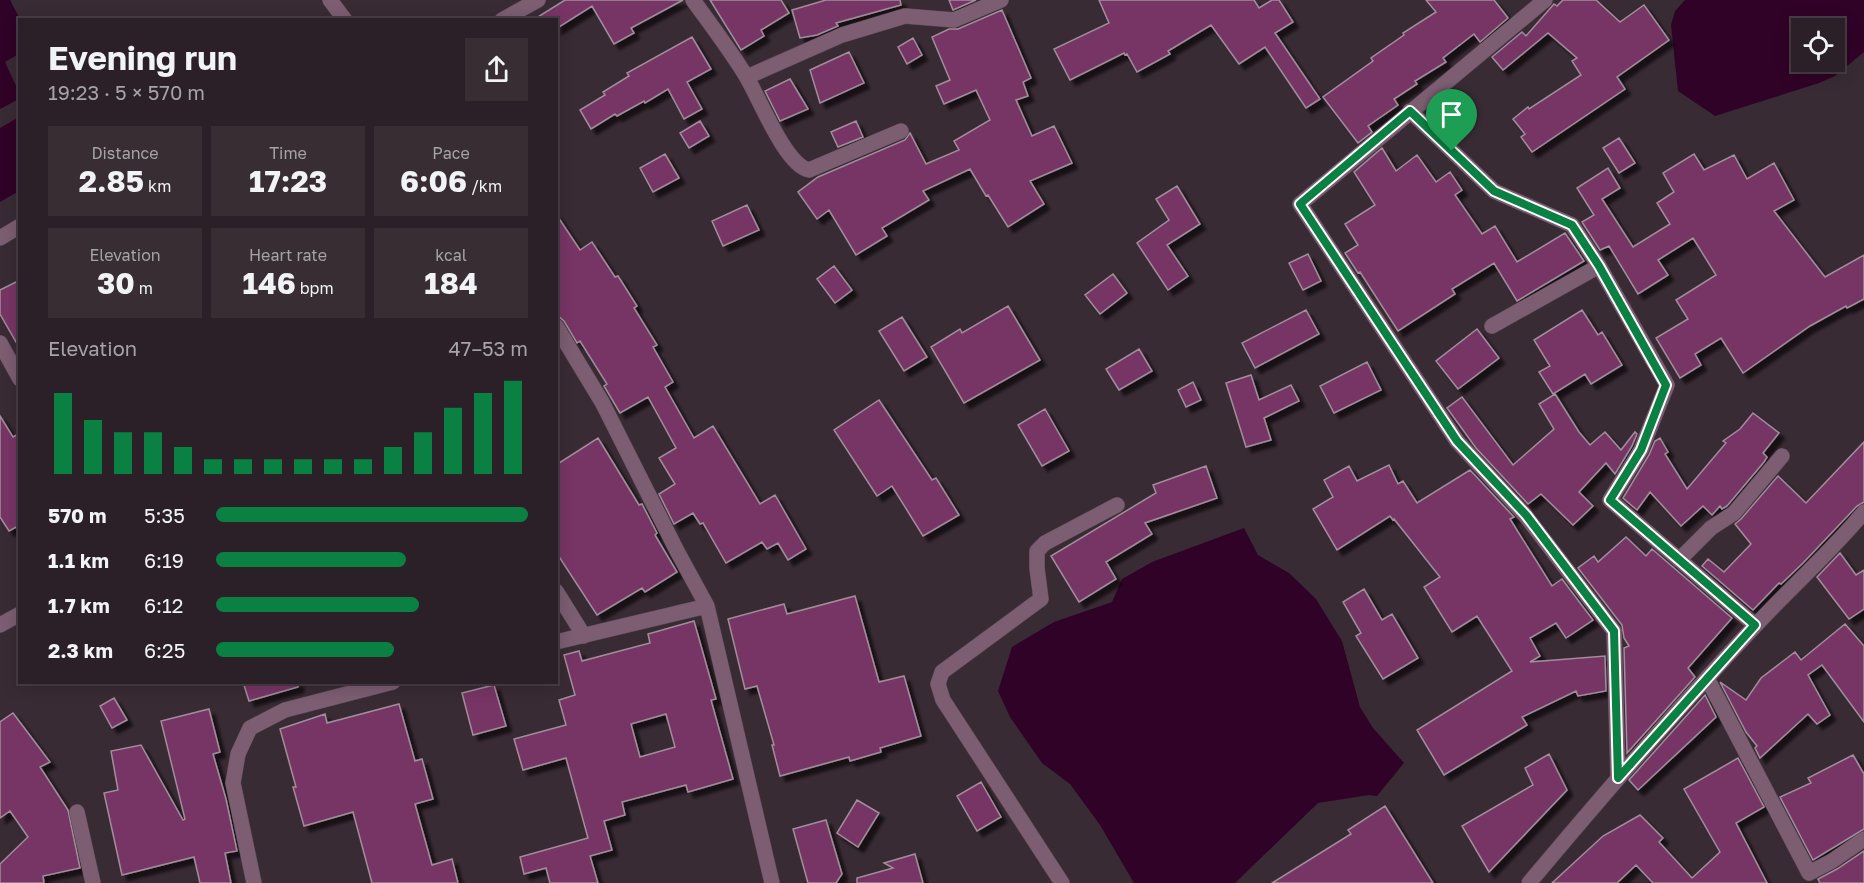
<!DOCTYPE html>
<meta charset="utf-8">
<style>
body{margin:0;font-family:"Golos Text",sans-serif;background:#372d33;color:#f1f3f6;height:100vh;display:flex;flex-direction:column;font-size:22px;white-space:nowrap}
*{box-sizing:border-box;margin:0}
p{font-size:20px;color:#a6a3a7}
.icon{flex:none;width:33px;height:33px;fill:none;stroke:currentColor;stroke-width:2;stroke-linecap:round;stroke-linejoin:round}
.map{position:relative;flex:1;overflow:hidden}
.side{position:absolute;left:18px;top:18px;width:540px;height:666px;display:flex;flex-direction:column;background:#2b2027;border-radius:0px;box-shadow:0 3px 15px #0003,0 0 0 2px #473e44}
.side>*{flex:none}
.controls{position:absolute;left:1791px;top:18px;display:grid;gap:12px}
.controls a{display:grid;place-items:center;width:54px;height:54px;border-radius:0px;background:#2b2027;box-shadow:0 3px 15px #0003,0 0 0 2px #473e44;font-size:30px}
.pin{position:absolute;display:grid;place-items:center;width:51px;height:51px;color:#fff;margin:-62px -26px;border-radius:50% 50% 50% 0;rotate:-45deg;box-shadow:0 0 6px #0007}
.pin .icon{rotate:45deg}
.round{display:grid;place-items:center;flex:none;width:63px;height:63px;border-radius:0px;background:#372d33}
.summary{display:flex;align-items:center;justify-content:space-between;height:102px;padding:0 30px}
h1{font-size:33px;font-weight:700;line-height:45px}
.figures{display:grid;grid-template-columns:repeat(3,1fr);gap:9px;height:102px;padding:6px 30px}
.figures div{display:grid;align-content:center;border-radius:0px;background:#372d33;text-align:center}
.figures b{font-size:30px;font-weight:700}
.figures small{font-size:16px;font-weight:400}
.figures p{font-size:16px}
.chart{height:168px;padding:12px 30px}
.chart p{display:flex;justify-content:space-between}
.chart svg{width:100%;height:108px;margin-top:6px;stroke:#0b8043;stroke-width:6}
ul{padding:0 30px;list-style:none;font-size:20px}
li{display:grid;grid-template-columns:96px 72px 1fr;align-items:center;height:45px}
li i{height:15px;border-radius:8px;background:#0b8043}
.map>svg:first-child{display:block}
</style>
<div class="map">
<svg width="1864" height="883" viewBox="0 0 1864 883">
<defs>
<filter id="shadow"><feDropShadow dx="5.5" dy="5.5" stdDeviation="1.5" flood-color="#0009"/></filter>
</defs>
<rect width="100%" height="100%" fill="#392b34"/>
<path fill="#310227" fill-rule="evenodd" d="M0,0H10L20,19L19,54L5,62L19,92V99L0,109Z
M1685,0H1864V52L1835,76L1819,83L1715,116L1678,91L1671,25L1675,11ZM1834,28V62H1802V28Z
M19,117V191L0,202V128Z
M1244,528L1258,555L1289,573L1316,599L1342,641L1360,707L1373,728L1404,763L1377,796L1369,795L1318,803L1235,883H1134L1100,825L1070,784L1042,763L1010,717L998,691L1012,647L1054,622L1112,602L1122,579L1152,562Z"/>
<path fill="#773465" stroke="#a08e9a" stroke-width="1.5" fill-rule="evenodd" filter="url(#shadow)" d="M565,0H683L631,28L634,33L614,44L592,6L556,29V20H533Z
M710,0H781L789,13L761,30L764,36L741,50Z
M826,0H900L901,5L836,23L838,26L817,35L800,38L792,10Z
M949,0H976L953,10Z
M1099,0H1254L1259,8L1272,0H1279L1293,22L1275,33L1320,99L1306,108L1265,47L1239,64L1211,25L1168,51L1170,54L1137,72L1127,54L1125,55L1124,53L1070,80L1054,49L1109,23Z
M1426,0H1494L1508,18L1480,42L1474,34L1443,58L1446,62L1415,81L1417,84L1394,99L1398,105L1368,126L1372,132L1358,143L1323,97L1373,61L1371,58L1404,35L1403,33L1436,12Z
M1563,0H1596L1620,22L1644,5L1669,40L1617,77L1625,89L1532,152L1521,137L1525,134L1513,119L1528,107L1529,109L1581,75L1572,61L1577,58L1548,33L1503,70L1492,57L1522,32L1526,36L1554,4L1557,6Z
M1002,10L1031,78L1023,82L1028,96L1016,100L1032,136L1054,126L1072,163L1030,181L1044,204L1008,227L988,195L986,196L970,169L923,191L929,200L882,228L887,236L856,255L829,210L817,219L798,192L818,177L905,140L910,133L926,164L959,150L954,141L990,120L976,90L944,104L936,86L950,80L932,37L949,29H958Z
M692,37L711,69L687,82L702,109L684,119L668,89L645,103L644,101L617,116L615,114L591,129L580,110L605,95L603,92L629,76L627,73Z
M913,38L922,55L907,64L898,47Z
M849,52L864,83L820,103L810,70Z
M790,79L808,109L780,121L765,91Z
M700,121L709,136L689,148L680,133Z
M856,121L863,137L838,147L831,132Z
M1619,138L1635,163L1619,173L1603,148Z
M1382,148L1396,171L1417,155L1436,182L1450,172L1462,190L1455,195L1482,234L1495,226L1517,262L1565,233L1584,261L1517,301L1494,263L1452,289L1455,294L1398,331L1360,272L1358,273L1345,253L1358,245L1345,224L1375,205L1354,172Z
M665,154L679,178L653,192L640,168Z
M1694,154L1704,170L1734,155L1747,179L1774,163L1794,200L1774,211L1825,277L1864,255V299L1847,308L1846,306L1810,326L1743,373L1721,338L1695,354L1701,365L1680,378L1656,338L1688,319L1676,300L1716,275L1693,238L1658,260L1668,275L1638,294L1609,246L1600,250L1582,222L1594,215L1577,188L1608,168L1620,188L1602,199L1633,247L1670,224L1657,203L1674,192L1663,173Z
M1177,186L1200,224L1167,245L1188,276L1168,290L1137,243L1169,220L1156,199Z
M747,205L759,230L723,246L712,221Z
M556,214L580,250L592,242L615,277L618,276L637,306L634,308L657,345L653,347L673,382L665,387L694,438L713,426L760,504L775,495L806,549L788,560L778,543L767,549L762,542L726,563L703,523L700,524L693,513L674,524L659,494L675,484L659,458L676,448L648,397L620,413L604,386L607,384L580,341L577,343L564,321L556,314Z
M1308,254L1321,281L1303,290L1289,263Z
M834,266L852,290L835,303L817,279Z
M1113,274L1127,293L1100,314L1085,295Z
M20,280V349L0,314V290Z
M1008,306L1040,360L964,403L931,347L960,329L962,333Z
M1306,310L1319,334L1255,368L1242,343Z
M1582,310L1598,335L1602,332L1622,365L1591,384L1585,374L1553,394L1539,372L1550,366L1534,340Z
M902,317L927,357L904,371L879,331Z
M1477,329L1499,358L1458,389L1436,361Z
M1139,349L1152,371L1119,390L1106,369Z
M1367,362L1381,390L1334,413L1320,386Z
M1251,375L1259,400L1291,385L1299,401L1264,418L1271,440L1246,447L1226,383Z
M1193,382L1201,400L1186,407L1178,390Z
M1555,394L1579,432L1590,445L1605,432L1621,450L1635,432L1637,434L1632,446L1615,474L1606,463L1579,492L1593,506L1573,525L1541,494L1528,504L1476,448L1447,408L1462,397L1513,465L1554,429L1539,404Z
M879,400L932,480L936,478L959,515L923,536L892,486L877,496L834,430Z
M1045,409L1069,451L1042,466L1018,425Z
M1753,413L1779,433L1763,453L1767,457L1764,462L1727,506L1722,509L1720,506L1712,515L1703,506L1681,526L1650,492L1637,510L1623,498L1649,455L1655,441L1660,438L1668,452L1665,454L1687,489L1726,443L1723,441L1740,429Z
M0,416L13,437L20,433V525L9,531L0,517Z
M598,438L639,505L642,504L657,533L655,535L677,572L645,592L642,588L597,615L556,552V465Z
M1864,442V502L1857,506L1803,563L1781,584L1779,583L1753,610L1702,566L1708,559L1724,572L1751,544L1735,524L1741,519L1778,476L1806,503Z
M1389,465L1398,484L1403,481L1417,503L1470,470L1514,517L1510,519L1552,586L1562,579L1593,620L1566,638L1556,623L1530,638L1540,656L1530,662L1605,656L1606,691L1578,696L1576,691L1522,717L1527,725L1444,775L1417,730L1512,671L1477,616L1452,632L1424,587L1440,577L1394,519L1393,520L1390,516L1337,550L1313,509L1333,497L1324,480L1349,466L1357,481Z
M1206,466L1217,498L1145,523L1152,534L1106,562L1116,579L1079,602L1051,556L1156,493L1153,485Z
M1626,537L1646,556L1652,549L1732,618L1688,668L1695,677L1627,753L1624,648L1629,646L1624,638L1622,625L1578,568L1594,556L1598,562Z
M1840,553L1856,575L1864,570V609L1849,619L1817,577Z
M1364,589L1382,620L1392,614L1418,658L1383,679L1356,636L1361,633L1343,602Z
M855,596L879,682L904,676L921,736L880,748L881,752L850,761L849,757L780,776L772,745H774L757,686L745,689L728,619L784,604L787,614Z
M694,621L716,699L711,700L733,779L688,792L686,785L622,802L625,815L604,821L612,850L590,856L598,883H550L546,868L524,874L520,857L588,838L566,758L523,770L514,739L566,725L559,700L575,695L564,655L579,651L582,661L650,643L648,634ZM666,714L675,747L640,757L631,724Z
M1845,624L1864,646V722L1822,665L1808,675L1830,715L1817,724L1808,714L1760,758L1755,748L1757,746L1746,732L1720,682L1746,700L1761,678L1795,652L1801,660Z
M243,682H298V687L249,701Z
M494,685L506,726L473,735L462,693Z
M1705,695L1716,717L1638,790L1629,780Z
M114,698L127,720L112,728L100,706Z
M399,704L415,761L422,759L433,799L415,804L432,865L452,859L458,883H372L353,812L304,826L293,787H296L280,729L325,714L327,723Z
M209,709L220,752L213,754L226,799L237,851L225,853L231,883H200L194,857L122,875L104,793L118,790L111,751L141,745L183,820L185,819L161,721Z
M13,713L50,762L40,767L68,810L80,868L43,876L44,883H0V864L28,837L10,811L0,818V722Z
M1549,754L1567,790L1489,872L1462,826L1533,785L1525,768Z
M1853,755L1864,774V829L1813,860L1780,797L1811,783L1808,778Z
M1738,758L1764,807L1736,823L1767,883H1653L1636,865L1617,883H1552L1603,836L1640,815L1663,838L1659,842L1692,878L1720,852L1684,789Z
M981,782L1001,817L977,831L957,796Z
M857,800L879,813L858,847L837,833Z
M1385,806L1433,883H1272L1351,834L1348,830Z
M826,820L842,874L836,883H808L793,829Z
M1864,851V883H1820L1818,879L1837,869Z
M915,854L923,883H857V878L893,868L884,863Z"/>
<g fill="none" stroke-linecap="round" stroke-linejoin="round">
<g stroke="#564952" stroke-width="16">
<path id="minor" d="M330,0L345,20
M693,0C711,25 730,50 746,76C759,97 785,165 809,170L901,131
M1545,0L1300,204L1457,441L1525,515L1614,631L1618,778
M502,20L538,0
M747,77L842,35L905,16L954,20L1001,0
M1410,111L1494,191L1572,225L1599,266L1667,385L1641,450L1610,500L1755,625
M0,238L20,226
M556,326L602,402L677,551L707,606L772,883
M1492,326L1599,266
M0,343L20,379
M1679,560L1711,528L1734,513L1782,456
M556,591L584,636
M0,625L20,614
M556,642L707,606
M1707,678L1809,873L1832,861L1864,839
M77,812L93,883
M254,883L233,783L238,754L250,728L285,710L393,682
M1062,883L943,700L938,684L942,672L1041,599L1037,568V551L1045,543L1117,505
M1529,883C1602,796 1676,710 1754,627C1790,588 1830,553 1864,512"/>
</g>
<use href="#minor" stroke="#7c5d72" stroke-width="15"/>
</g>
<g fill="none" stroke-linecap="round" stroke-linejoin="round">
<g stroke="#fff" stroke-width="12">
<path id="route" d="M1410,111L1494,191L1572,225L1599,266L1666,385L1641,450L1610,500L1755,625L1618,778L1614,631L1526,515L1457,441L1300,204Z"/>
</g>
<use href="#route" stroke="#0b8043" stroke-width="8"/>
</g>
</svg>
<div class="controls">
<a><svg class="icon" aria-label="locate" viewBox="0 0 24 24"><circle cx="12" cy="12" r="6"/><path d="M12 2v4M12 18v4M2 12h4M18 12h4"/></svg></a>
</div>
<div class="pin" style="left:1452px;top:151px;background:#1e9e55"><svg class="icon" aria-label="arrive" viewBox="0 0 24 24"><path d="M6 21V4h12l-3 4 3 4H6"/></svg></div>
<section class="side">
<div class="summary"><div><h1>Evening run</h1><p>19:23 · 5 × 570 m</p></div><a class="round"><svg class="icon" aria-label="share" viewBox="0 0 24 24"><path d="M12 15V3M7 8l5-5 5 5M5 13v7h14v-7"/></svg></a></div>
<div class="figures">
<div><p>Distance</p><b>2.85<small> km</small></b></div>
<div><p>Time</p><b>17:23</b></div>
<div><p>Pace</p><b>6:06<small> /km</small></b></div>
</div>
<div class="figures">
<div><p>Elevation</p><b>30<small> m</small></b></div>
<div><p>Heart rate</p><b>146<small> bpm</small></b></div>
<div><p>kcal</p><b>184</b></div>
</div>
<div class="chart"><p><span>Elevation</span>47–53 m</p>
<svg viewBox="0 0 160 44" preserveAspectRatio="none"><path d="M5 44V11M15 44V22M25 44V27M35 44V27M45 44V33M55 44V38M65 44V38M75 44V38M85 44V38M95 44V38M105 44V38M115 44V33M125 44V27M135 44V17M145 44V11M155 44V6"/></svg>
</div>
<ul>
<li><b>570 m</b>5:35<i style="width:100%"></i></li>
<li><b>1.1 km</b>6:19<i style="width:61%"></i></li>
<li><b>1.7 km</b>6:12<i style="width:65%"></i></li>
<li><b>2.3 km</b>6:25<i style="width:57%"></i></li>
</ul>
</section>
</div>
